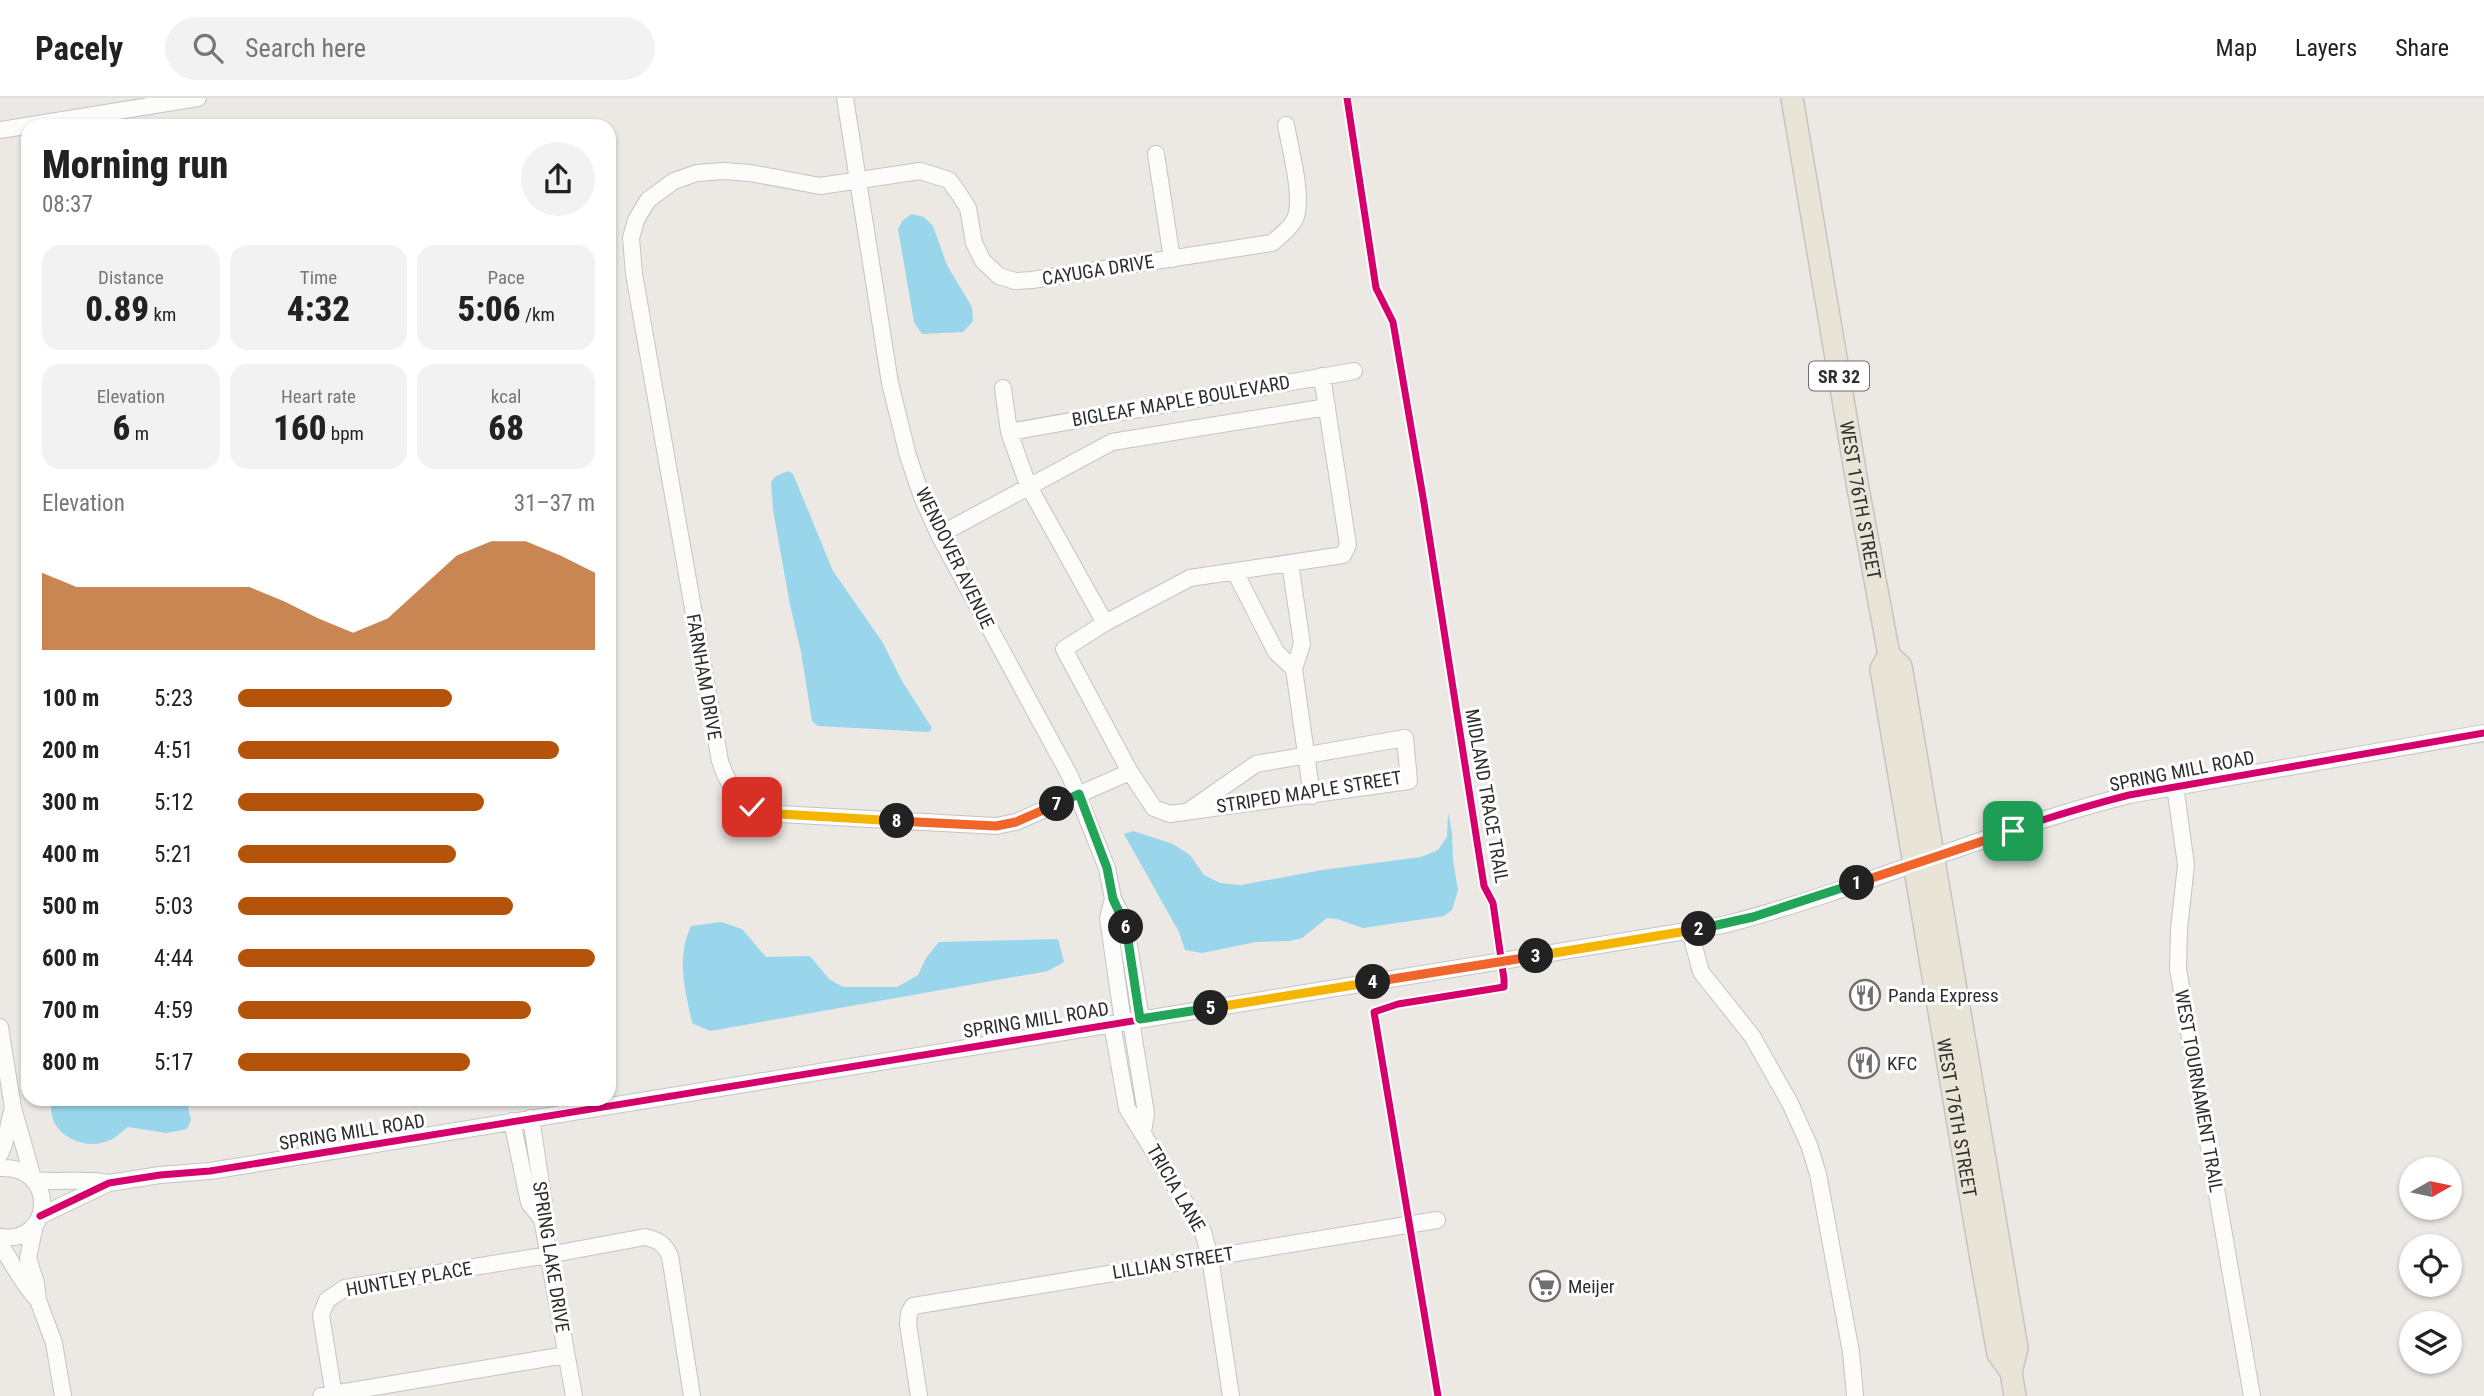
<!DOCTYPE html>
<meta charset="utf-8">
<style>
body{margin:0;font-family:"Roboto Condensed",sans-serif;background:#f2f2f2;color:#222;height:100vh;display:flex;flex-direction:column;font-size:26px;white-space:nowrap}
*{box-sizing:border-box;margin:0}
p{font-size:23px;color:#767676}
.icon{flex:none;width:38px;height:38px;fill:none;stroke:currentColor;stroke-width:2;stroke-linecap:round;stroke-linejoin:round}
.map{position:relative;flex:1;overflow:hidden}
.drawer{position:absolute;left:21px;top:21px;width:595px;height:987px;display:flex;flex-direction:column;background:#fff;border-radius:21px;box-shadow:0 2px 5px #0004}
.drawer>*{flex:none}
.needle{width:46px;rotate:81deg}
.controls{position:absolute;left:2399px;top:1059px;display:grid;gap:14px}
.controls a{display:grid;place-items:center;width:63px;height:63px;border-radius:50%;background:#fff;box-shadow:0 2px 5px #0004;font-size:35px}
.pin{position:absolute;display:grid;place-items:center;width:60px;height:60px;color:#fff;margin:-30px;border-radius:14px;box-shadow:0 4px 10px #0006}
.km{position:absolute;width:35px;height:35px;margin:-18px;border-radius:50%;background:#222;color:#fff;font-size:19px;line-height:35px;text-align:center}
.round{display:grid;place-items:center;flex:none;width:74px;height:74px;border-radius:37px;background:#f2f2f2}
.overview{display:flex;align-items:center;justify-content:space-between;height:119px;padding:0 21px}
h1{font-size:38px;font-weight:800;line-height:52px}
.stats{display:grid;grid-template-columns:repeat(3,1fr);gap:10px;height:119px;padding:7px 21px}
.stats div{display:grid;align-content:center;border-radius:18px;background:#f2f2f2;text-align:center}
.stats b{font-size:35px;font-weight:800}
.stats small{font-size:19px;font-weight:400}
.stats p{font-size:19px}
.chart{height:196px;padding:14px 21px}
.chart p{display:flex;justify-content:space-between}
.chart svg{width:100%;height:126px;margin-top:7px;fill:#b45309;opacity:.7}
ul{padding:0 21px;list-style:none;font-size:23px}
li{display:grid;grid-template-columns:112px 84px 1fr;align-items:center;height:52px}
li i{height:18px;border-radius:9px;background:#b45309}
header{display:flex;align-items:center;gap:42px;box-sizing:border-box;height:98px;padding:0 35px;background:#fff;border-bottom:2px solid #e0e0e0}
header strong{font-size:33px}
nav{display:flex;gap:38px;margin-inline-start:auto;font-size:24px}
.search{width:490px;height:63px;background:#f2f2f2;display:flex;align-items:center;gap:18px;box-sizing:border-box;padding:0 24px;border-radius:38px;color:#767676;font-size:26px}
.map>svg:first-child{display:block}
</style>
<header>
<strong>Pacely</strong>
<div class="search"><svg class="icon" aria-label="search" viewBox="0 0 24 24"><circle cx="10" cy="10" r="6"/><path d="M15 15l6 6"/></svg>Search here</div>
<nav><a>Map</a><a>Layers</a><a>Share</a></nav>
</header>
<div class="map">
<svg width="2484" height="1298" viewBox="0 0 2484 1298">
<rect width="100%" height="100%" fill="#ece8e4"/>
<path fill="#99d6ec" d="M912,116L924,119L933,128L947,167L972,209L973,223L963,234L922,236L914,224L898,131L903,122Z
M788,373L793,376L833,473L883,545L902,583L932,630L929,634L818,628L812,623L801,554L790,507L773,412L771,384L776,378Z
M1448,714L1452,735L1453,762L1458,792L1452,812L1444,818L1363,830L1337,821L1327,820L1302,840L1290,843L1256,844L1202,855L1185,852L1179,834L1124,736L1133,733L1173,746L1190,757L1204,777L1220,785L1241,787L1322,772L1421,759L1438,752L1447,739Z
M721,824L742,831L766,859L810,858L829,881L843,889H897L918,877L926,860L939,844L1058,841L1064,864L1048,873L710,933L692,925C685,890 676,862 691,828Z
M52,1001H186L191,1022L187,1031L166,1035L128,1029C122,1033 116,1040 110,1042C82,1055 44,1034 52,1001Z"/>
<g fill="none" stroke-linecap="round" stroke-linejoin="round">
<g stroke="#c5c4c5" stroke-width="18">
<path id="minor" d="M845,0L890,285L908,358L922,399L939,437L1070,678L1107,770L1113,801L1108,820L1123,924
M0,32L198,0
M1156,56L1172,161
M1003,290L1009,334L1028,387L1105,525
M1009,334L1354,273
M939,437L1112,344L1327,309
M1290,465L1302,546L1294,571L1312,698
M1235,474L1276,554L1294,571
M1130,674L1016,724L996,728L780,716C748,712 729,693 720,663L634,176L631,140L636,122L648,102L674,83L697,75L724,73L750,75L820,88L920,73L949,82L959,96L968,110L974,145L983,163L999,178L1015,183L1032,182L1272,145C1280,138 1290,131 1295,121C1304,100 1290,50 1286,27
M2175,688L2186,767L2179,831L2178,871L2252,1298
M1190,712L1256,666L1405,640L1409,683L1170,716L1154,710L1130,674L1064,551L1105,525L1190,480L1343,457L1348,447L1322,278
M1113,801L1125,823L1141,921
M1690,833L1701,874L1752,938L1790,1005L1809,1047L1818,1076L1851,1254L1855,1298
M1131,923L1146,1015L1143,1034
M1112,926L1127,1010L1203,1134L1210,1159L1231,1298
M0,929L13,1010
M531,1020L544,1105L542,1121L574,1298
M512,1023L529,1105L542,1121
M0,1056C8,1041 8,1025 13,1010L33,1080
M0,1070C58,1067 54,1147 0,1139
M35,1082C60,1085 84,1080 109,1085
M40,1118L109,1085L160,1077L210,1073L1723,827C1860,792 1991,732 2129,697L2484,635
M0,1147C13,1165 23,1187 38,1202L36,1185L28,1160L35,1127
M38,1202L54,1245L63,1298
M321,1298L566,1257
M334,1298L321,1217L327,1202L345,1190L548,1157L645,1139C658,1142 664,1145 670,1158L692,1298
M919,1298L908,1226L909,1215L913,1208L1437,1122"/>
</g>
<g stroke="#c6c5c4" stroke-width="24">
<g id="major">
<path id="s1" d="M1792,0L1858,390L1889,557L1901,568L2017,1250L2011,1274L2015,1298"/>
<path id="s2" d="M1889,557L1881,571L1981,1161L1998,1256L2011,1274"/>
</g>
</g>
<use href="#minor" stroke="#fcfcfb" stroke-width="16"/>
<use href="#major" stroke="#e8e4d6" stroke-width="21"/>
<g stroke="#fff" stroke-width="11">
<path id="cycleway" d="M1347,0L1376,190L1393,224L1424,405L1484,788L1493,805L1504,881V889L1398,906L1374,914L1438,1298
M40,1118L109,1085L160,1077L210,1073L1723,827C1860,792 1991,732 2129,697L2484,635"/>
</g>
<use href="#cycleway" stroke="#d6006c" stroke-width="7"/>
</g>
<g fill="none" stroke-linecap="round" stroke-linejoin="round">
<g stroke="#fff" stroke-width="14">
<path id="split-1" d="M1857,785L2013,733"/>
</g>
<g stroke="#fff" stroke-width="14">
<path id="split-2" d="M1699,831L1753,819L1857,785"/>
</g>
<g stroke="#fff" stroke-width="14">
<path id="split-3" d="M1536,858L1699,831"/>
</g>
<g stroke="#fff" stroke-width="14">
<path id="split-4" d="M1373,884L1536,858"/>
</g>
<g stroke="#fff" stroke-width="14">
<path id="split-5" d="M1211,910L1373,884"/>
</g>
<g stroke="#fff" stroke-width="14">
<path id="split-6" d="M1126,829L1140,921L1211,910"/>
</g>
<g stroke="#fff" stroke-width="14">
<path id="split-7" d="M1057,706L1079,696L1107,770L1113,801L1126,829"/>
</g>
<g stroke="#fff" stroke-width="14">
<path id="split-8" d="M897,723L996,728L1016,724L1057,706"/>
</g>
<g stroke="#fff" stroke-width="14">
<path id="split-9" d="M752,709L765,714L780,716L897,723"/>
</g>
<use href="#split-1" stroke="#f0652b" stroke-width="9"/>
<use href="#split-2" stroke="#22a559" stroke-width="9"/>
<use href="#split-3" stroke="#f5b400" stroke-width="9"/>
<use href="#split-4" stroke="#f0652b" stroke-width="9"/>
<use href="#split-5" stroke="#f5b400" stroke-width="9"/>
<use href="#split-6" stroke="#22a559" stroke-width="9"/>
<use href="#split-7" stroke="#22a559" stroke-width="9"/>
<use href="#split-8" stroke="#f0652b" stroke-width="9"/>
<use href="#split-9" stroke="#f5b400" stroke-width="9"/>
</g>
<defs>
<g id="restaurant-ring" transform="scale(1.575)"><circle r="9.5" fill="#fff" stroke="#706f6e" stroke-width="1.5"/><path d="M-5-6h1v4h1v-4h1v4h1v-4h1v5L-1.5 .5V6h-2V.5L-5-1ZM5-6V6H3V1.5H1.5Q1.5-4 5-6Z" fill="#706f6e"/></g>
<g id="supermarket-ring" transform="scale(1.575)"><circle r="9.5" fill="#fff" stroke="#706f6e" stroke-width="1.5"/><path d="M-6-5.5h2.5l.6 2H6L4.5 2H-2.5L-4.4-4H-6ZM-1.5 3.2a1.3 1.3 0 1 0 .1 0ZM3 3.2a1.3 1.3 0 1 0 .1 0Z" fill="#706f6e"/></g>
</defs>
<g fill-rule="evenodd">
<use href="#restaurant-ring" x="1865" y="897"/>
<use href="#restaurant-ring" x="1864" y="965"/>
<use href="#supermarket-ring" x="1545" y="1188"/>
</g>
<g text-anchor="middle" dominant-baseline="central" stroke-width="6" stroke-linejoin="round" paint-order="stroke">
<rect fill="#fff" stroke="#6d6d6d" stroke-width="2" x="1809" y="263.5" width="60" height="29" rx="5"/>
<g font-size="18" font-weight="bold" fill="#2e2e2e">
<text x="1839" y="278">SR 32</text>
</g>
<g font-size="19" fill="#2e2e2e" stroke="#fff">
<text transform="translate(1098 172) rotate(-9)">CAYUGA DRIVE</text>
<text transform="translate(1181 303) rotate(-10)">BIGLEAF MAPLE BOULEVARD</text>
<text stroke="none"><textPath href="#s1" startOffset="408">WEST 176TH STREET</textPath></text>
<text transform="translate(955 460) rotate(64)">WENDOVER AVENUE</text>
<text transform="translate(704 579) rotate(80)">FARNHAM DRIVE</text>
<text transform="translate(2182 673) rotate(-11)">SPRING MILL ROAD</text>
<text transform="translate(1309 694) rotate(-9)">STRIPED MAPLE STREET</text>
<text transform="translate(1487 698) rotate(80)">MIDLAND TRACE TRAIL</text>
<text transform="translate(1036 922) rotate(-9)">SPRING MILL ROAD</text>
<text transform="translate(2199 993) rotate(80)">WEST TOURNAMENT TRAIL</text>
<text stroke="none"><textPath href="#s2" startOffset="471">WEST 176TH STREET</textPath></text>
<text transform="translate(352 1034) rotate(-9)">SPRING MILL ROAD</text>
<text transform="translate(1176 1090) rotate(60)">TRICIA LANE</text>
<text transform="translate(551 1159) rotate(81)">SPRING LAKE DRIVE</text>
<text transform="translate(1173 1165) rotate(-9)">LILLIAN STREET</text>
<text transform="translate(409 1181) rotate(-10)">HUNTLEY PLACE</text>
</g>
<g font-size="19" fill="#2e2e2e" stroke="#fff" text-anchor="start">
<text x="1888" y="897">Panda Express</text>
<text x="1887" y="965">KFC</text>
<text x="1568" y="1188">Meijer</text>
</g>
</g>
</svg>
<div class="controls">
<a><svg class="needle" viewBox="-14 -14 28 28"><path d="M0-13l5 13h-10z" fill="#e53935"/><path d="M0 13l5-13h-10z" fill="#767676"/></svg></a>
<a><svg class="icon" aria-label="locate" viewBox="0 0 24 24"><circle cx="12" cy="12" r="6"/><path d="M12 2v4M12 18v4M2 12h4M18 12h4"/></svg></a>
<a><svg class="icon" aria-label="layers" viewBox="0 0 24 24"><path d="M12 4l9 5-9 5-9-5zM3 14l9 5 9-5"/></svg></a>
</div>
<div class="pin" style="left:2013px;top:733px;background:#1e9e55"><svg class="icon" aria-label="arrive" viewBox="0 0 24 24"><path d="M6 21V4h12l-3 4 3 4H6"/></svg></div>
<div class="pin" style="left:752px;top:709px;background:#d93025"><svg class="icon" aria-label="check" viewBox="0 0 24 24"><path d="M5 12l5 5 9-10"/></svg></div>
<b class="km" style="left:1857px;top:785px">1</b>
<b class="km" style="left:1699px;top:831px">2</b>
<b class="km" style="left:1536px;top:858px">3</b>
<b class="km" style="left:1373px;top:884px">4</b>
<b class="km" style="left:1211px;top:910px">5</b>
<b class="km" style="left:1126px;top:829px">6</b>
<b class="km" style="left:1057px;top:706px">7</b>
<b class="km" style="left:897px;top:723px">8</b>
<section class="drawer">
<div class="overview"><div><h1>Morning run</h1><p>08:37</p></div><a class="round"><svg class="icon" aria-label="share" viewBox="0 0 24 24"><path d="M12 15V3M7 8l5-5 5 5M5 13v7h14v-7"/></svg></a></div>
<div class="stats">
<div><p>Distance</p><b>0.89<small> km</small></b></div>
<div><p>Time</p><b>4:32</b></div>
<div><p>Pace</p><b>5:06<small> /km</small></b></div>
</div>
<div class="stats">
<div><p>Elevation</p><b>6<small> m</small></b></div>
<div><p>Heart rate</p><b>160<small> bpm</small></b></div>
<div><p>kcal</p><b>68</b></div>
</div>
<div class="chart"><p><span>Elevation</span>31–37 m</p>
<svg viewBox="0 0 160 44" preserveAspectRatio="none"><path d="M0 44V17L10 22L20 22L30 22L40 22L50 22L60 22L70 27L80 33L90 38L100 33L110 22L120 11L130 6L140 6L150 11L160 17V44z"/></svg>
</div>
<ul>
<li><b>100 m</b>5:23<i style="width:60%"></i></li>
<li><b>200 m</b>4:51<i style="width:90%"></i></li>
<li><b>300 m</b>5:12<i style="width:69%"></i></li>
<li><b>400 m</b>5:21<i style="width:61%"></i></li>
<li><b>500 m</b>5:03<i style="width:77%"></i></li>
<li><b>600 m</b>4:44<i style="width:100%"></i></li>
<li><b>700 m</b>4:59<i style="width:82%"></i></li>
<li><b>800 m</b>5:17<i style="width:65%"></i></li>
</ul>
</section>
</div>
